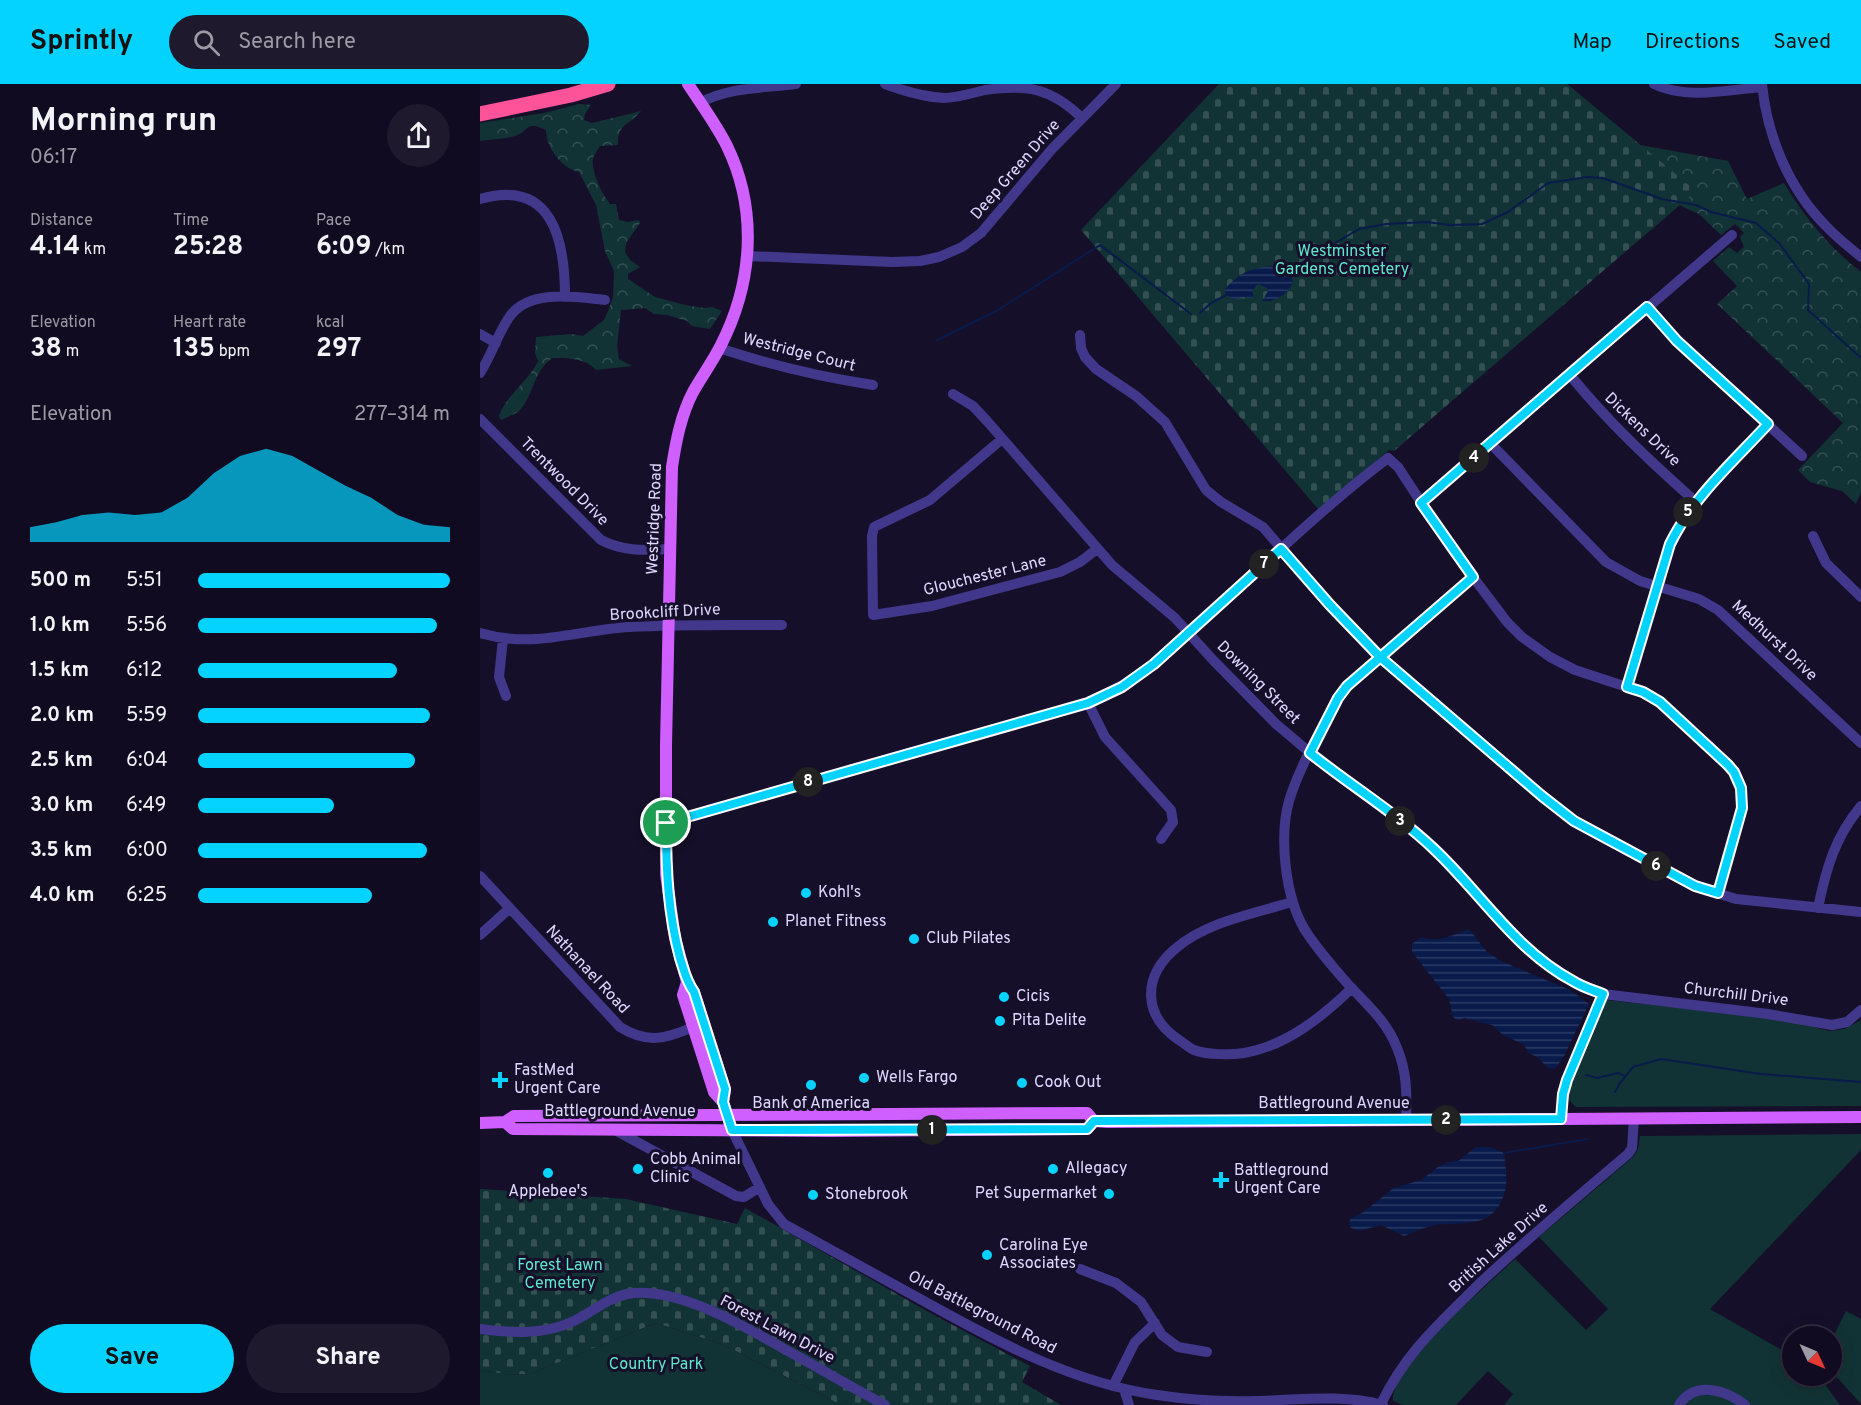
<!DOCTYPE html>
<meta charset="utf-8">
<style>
body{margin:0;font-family:Overpass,sans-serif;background:#1e192d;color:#f1f3f6;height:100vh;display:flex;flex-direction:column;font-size:22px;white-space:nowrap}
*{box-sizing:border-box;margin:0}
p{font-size:20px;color:#9c9ba5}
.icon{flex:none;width:33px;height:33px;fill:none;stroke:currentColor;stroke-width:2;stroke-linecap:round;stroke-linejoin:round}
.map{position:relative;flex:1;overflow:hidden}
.sheet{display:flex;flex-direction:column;background:#100b20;width:480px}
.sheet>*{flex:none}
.needle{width:39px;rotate:134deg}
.buttons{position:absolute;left:1302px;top:1242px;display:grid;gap:12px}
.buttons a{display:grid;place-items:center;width:60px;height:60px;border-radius:50%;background:#100b20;box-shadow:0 3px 15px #0003,0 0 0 2px #302b3e;font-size:30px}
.pin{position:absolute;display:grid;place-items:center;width:51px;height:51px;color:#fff;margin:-26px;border:3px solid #fff;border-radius:50%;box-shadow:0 2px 6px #0007}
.km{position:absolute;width:30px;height:30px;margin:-15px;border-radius:50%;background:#222;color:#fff;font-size:16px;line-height:30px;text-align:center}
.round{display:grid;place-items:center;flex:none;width:63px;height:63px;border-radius:32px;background:#1e192d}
.overview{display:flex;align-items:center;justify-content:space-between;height:102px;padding:0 30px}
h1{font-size:33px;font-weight:700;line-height:45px}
.figures{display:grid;grid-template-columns:repeat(3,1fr);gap:9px;height:102px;padding:6px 30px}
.figures div{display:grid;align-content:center}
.figures b{font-size:26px;font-weight:700}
.figures small{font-size:16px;font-weight:400}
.figures p{font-size:16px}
.chart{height:168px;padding:12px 30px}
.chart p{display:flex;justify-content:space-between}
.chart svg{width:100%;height:108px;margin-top:6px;fill:#04d3ff;opacity:.7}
.button{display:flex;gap:12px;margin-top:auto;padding:12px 30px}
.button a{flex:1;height:69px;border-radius:36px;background:#04d3ff;color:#111;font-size:24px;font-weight:700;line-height:69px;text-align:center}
.button a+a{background:#1e192d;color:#f1f3f6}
ul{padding:0 30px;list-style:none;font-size:20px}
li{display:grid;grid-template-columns:96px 72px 1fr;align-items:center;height:45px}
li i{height:15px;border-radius:8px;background:#04d3ff}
header{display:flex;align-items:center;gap:36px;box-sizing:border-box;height:84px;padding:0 30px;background:#04d3ff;color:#111}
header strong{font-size:28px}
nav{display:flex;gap:33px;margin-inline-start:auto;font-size:21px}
.search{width:420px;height:54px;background:#1e192d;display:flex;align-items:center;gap:15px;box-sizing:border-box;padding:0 21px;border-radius:33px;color:#9c9ba5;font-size:22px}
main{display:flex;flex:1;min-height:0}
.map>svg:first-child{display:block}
</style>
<header>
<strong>Sprintly</strong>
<div class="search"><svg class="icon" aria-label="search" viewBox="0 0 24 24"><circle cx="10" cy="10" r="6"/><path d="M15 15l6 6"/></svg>Search here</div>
<nav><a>Map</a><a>Directions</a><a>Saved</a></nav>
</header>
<main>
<section class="sheet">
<div class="overview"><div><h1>Morning run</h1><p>06:17</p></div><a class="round"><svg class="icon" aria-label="share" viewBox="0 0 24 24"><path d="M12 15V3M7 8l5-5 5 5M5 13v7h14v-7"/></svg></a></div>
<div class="figures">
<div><p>Distance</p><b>4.14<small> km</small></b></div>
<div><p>Time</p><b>25:28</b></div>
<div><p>Pace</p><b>6:09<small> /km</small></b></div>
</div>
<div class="figures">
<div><p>Elevation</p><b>38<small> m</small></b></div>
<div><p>Heart rate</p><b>135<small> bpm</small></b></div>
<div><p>kcal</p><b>297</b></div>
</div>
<div class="chart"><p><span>Elevation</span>277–314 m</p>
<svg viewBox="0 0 160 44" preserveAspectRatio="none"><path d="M0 44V38L10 36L20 33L30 32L40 33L50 32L60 26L70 16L80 9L90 6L100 9L110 15L120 21L130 26L140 33L150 37L160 38V44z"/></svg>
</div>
<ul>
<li><b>500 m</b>5:51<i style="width:100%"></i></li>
<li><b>1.0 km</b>5:56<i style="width:95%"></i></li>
<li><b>1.5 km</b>6:12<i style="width:79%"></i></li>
<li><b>2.0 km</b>5:59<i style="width:92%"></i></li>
<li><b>2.5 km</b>6:04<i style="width:86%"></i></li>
<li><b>3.0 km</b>6:49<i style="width:54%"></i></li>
<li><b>3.5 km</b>6:00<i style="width:91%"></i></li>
<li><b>4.0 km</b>6:25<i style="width:69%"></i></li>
</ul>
<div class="button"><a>Save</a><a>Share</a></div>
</section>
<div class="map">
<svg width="1381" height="1321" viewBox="0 0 1381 1321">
<defs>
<pattern id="forest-crowns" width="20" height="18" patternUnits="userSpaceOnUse" patternTransform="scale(1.5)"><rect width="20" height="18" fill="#123335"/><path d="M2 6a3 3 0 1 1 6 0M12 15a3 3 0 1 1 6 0" fill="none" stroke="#345053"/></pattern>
<pattern id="cemetery-stones" width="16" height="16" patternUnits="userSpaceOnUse" patternTransform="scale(1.5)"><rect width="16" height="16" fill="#123335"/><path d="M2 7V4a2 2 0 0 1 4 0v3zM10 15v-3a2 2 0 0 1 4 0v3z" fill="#345053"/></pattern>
<pattern id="water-rules" width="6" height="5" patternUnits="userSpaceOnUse" patternTransform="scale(1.5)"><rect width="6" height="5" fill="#081b4b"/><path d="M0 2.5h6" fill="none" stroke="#2c3b66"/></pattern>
</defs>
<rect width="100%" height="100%" fill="#160f2a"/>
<path fill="url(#forest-crowns)" d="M1087,0L1160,61L1248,77L1267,115L1304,99C1325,134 1349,163 1381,188V408L1376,420L1362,407L1330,398L1318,386L1363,339L1237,220L1257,202L1233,177L1249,163L1257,169L1264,163L1260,153L1264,149L1255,140L1241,151L1219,130L1199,121L1170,147Z
M99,20L111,21L105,30L104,36L112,39L161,27C150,41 137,39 138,61L120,62C118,66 114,70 113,74C111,88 122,110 130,120H136L139,136L148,138L159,136L160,139L146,159L145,168L150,176L160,183L148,190V195L175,213L205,221L224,224L232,223L242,227L230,245L212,242L207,237L187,231L174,230L165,224L141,226L137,263L139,275L152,282L116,286C106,274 87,274 72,274C52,289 54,312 39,327C34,331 27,333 21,336L19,332C26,311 49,297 58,277L55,269L56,253L92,250L103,252L124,236L128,227L133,213L134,187L125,167L116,121L99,88C81,84 66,63 66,46C44,36 50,47 35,52C24,55 11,55 0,57V39L64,29Z"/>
<path fill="url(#cemetery-stones)" d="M739,0H1087L1216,107L914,367L909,366L838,425L601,146Z
M0,1105L146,1115L257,1140L265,1124L454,1231L550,1282L542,1298L581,1321H361L244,1261L176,1239L50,1290L30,1291L0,1286Z"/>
<path fill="#123335" d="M1126,916L1267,931L1320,939L1349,947L1364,945L1381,936V1022L1096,1023L1089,1016L1090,1005Z
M1381,1050V1066L1230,1225L1312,1272V1292H1339L1360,1321H1024L1033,1310L1008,1287L976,1321H923L913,1317C910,1283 1009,1200 1035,1175L1106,1246L1128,1225L1059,1153L1153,1073L1158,1065L1160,1052Z
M1366,1227L1381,1235V1320L1352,1288V1255Z
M176,1239L244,1261L361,1321H0V1286L30,1291L50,1290Z"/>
<path fill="url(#water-rules)" d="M801,181L808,186L813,197C810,209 795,219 782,217L788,207L787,204L778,200L772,207L774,213L772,214L763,213L753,216L745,209V205C763,185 774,184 801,181Z
M989,845L1007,868L1021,877L1090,906L1109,920L1084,972L1075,985L1068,984L1057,973L1049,969L1043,960L1023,951L1012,941L984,934L979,937L973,933L969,915L932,868V860L941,853C960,859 972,851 989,845Z
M996,1063H1010L1024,1069C1025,1080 1028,1096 1025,1107C1015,1145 985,1138 955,1141C945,1143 934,1148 924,1152L901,1141L879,1147L871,1144L869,1140L870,1135L882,1129L914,1104L941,1096L958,1083L968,1078L978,1077Z"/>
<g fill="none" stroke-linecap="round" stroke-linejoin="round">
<path stroke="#081b4b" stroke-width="2" d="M806,188L879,145L906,140L947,138L969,141L1002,140L1028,128L1068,99L1107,93L1123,94L1182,115L1216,121L1231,128L1276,139L1299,159L1329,200L1328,226L1381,274
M720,229L731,219L748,210
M457,256L518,226L620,161L711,230
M1106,991L1117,994L1138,989L1145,992
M1135,1008L1140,999L1153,983L1181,975L1281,990L1381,998
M1024,1069L1108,1055"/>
<path stroke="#41388c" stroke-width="10" d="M405,0C424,7 444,13 464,14C477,14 492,9 505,6C547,0 571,4 602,34
M1174,0C1207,16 1247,6 1282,3
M1282,0C1287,52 1309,105 1346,142C1356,153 1369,163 1381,173
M220,19C248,3 285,4 316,0
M0,115C73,94 85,157 85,213
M267,172L412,178L440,177L459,173L482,163L501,149L572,65L636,0
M1167,223L1197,257L1322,372
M0,250L16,259
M600,251L601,264L605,273L616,285L656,312L685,338L726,406L741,418L783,443L850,521L899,572L1063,713L1093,737L1172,780L1215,802L1256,815L1381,828
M239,264C290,281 340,293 393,301
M0,289C11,272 17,252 28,235C47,204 95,213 125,216
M1090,291C1128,338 1171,378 1216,418
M473,310L493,322L507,337L632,481L695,534L733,576L796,640L853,688L931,745L954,765L1034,851L1056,872L1093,897L1123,910L1288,930L1352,941L1367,938L1381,926
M0,335L121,456C144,468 166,466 191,465
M522,355L450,416L394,443L392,452L393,531L452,522L580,488L600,478L617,465
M1011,360L1126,478L1160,497L1219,515L1238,526L1381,659
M941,419L1252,151
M1333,452L1346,479L1381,513
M0,549C56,565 95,546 150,543C200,540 251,541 302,541
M23,555L19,593L26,612
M1147,603L1190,460C1213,413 1253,378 1288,340
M608,619L625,653L691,726L693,738L681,755
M186,739L400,677L608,619C665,594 701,556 746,515C799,467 851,417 908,374L918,383L971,464L1027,538L1042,553L1070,573L1095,586L1156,606L1174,614L1237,670L1254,688L1261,703L1262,724L1238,809
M0,792L140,943C167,960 186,955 213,943
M812,818C773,830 726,838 695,865C662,893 663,932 699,956C704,959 709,964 714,966C727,971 750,971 764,969C806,962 842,933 872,904
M1338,824C1346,785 1355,753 1381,722
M0,851L30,824
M1081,1035L1083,1010L1087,995L1123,910
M926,1036C927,1011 927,987 917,964C907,937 886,920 867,899C852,882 837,865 825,846C805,813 799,753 809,717C820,681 841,647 858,614L867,602L993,493
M135,1046L256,1112L264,1113L280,1103
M252,1046L288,1120L304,1140C353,1167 402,1194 451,1221C523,1261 595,1299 677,1311C710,1316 744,1318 777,1317C818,1316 863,1310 903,1321
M600,1185L636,1199L661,1218L682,1251L698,1263L727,1268
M0,1245C32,1249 65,1251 94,1237C112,1228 128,1214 147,1210C198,1200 273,1248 317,1272C346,1288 375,1305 405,1321
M633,1302L655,1258L675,1239
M644,1305L649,1321
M901,1320C926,1268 959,1240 999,1200C1047,1155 1098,1112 1148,1070L1152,1064L1154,1034
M1199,1321C1215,1296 1246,1306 1265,1321"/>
<path stroke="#cf5fff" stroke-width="12" d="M208,0C221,20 236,40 247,62C278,126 273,198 241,261C233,277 222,292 213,308C201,331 196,357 192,383L186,661V790L195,854L207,898L214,908L245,1005L243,1018L252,1046
M207,898L203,911L234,1008L243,1018
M25,1038L33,1045L349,1047L607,1045L614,1037
M0,1039L25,1038L34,1032C225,1031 416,1030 607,1029L614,1037L627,1038L1381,1033"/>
<path stroke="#ff5399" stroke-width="15" d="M0,30L91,11L128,0"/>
</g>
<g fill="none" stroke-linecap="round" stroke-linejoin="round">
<g stroke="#fff" stroke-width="12">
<path id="route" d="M186,739C186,785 188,829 200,874C204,886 206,897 214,908L245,1005L243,1018L252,1046L607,1045L614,1037L1081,1035L1083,1010L1087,996L1123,910C1113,906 1102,903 1093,897C1035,866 1000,808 954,765C916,729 870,701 830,669L858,614L867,602L993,493L941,419L1167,223L1197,257L1288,340C1253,378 1213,413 1190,460L1147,603L1163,608L1180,618L1248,681L1254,688L1261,704L1262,724L1238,809L1215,802L1094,737L1062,712L899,572L850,521L801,465L674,580L642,603L608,619L186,739"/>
</g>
<use href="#route" stroke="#04d3ff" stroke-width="8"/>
</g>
<g fill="#04d3ff" stroke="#160f2a" stroke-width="2">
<circle cx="326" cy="809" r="6"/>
<circle cx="293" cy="838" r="6"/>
<circle cx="434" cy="855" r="6"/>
<circle cx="524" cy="913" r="6"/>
<circle cx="520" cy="937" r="6"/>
<circle cx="384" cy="994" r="6"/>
<path d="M17 987h6v6h6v6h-6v6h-6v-6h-6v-6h6z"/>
<circle cx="542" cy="999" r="6"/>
<circle cx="331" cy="1001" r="6"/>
<circle cx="158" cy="1085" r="6"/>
<circle cx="573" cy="1085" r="6"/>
<circle cx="68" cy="1089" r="6"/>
<path d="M738 1087h6v6h6v6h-6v6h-6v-6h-6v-6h6z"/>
<circle cx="629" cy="1110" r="6"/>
<circle cx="333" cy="1111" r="6"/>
<circle cx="507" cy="1171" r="6"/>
</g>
<g text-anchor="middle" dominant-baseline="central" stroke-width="6" stroke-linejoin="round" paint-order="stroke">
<g font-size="16" fill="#e0d8ff" stroke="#160f2a">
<text transform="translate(536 86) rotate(-49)">Deep Green Drive</text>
<text transform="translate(319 269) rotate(14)">Westridge Court</text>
<text transform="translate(1162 346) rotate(44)">Dickens Drive</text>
<text transform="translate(84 398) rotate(45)">Trentwood Drive</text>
<text transform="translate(175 435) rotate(-88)">Westridge Road</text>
<text transform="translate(505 492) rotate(-14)">Glouchester Lane</text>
<text transform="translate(185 529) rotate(-3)">Brookcliff Drive</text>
<text transform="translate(1294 557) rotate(43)">Medhurst Drive</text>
<text transform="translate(778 599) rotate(45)">Downing Street</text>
<text transform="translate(107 886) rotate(47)">Nathanael Road</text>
<text transform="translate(1256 911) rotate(7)">Churchill Drive</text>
<text x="854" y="1020">Battleground Avenue</text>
<text x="140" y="1028">Battleground Avenue</text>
<text transform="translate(1019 1164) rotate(-42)">British Lake Drive</text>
<text transform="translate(502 1229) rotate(27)">Old Battleground Road</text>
<text transform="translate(297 1246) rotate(28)">Forest Lawn Drive</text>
</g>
<g font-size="16" fill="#5de7ce" stroke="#160f2a">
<text x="862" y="168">Westminster<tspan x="862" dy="18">Gardens Cemetery</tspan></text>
<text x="80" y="1182">Forest Lawn<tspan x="80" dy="18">Cemetery</tspan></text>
<text x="176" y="1281">Country Park</text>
</g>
<g font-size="16" fill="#e0d8ff" stroke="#160f2a" text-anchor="start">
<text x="338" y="809">Kohl's</text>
<text x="305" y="838">Planet Fitness</text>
<text x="446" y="855">Club Pilates</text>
<text x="536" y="913">Cicis</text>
<text x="532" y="937">Pita Delite</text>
<text x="34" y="987">FastMed<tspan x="34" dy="18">Urgent Care</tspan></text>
<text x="396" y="994">Wells Fargo</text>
<text x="554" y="999">Cook Out</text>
<text x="331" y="1020" text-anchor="middle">Bank of America</text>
<text x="170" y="1076">Cobb Animal<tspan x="170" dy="18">Clinic</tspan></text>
<text x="585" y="1085">Allegacy</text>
<text x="754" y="1087">Battleground<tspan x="754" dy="18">Urgent Care</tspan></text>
<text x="68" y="1108" text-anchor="middle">Applebee's</text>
<text x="617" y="1110" text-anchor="end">Pet Supermarket</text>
<text x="345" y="1111">Stonebrook</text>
<text x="519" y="1162">Carolina Eye<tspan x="519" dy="18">Associates</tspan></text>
</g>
</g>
</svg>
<div class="buttons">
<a><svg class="needle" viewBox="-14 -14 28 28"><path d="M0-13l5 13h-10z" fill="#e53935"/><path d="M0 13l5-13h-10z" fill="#9c9ba5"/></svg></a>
</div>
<div class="pin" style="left:186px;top:739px;background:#1e9e55"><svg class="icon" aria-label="arrive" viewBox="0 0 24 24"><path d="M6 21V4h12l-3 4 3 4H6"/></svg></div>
<b class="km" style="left:452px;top:1046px">1</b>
<b class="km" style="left:966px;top:1036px">2</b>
<b class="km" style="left:920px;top:737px">3</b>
<b class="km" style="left:994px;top:374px">4</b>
<b class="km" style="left:1208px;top:428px">5</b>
<b class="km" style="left:1176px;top:782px">6</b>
<b class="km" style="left:784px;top:480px">7</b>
<b class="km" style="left:328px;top:698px">8</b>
</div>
</main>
